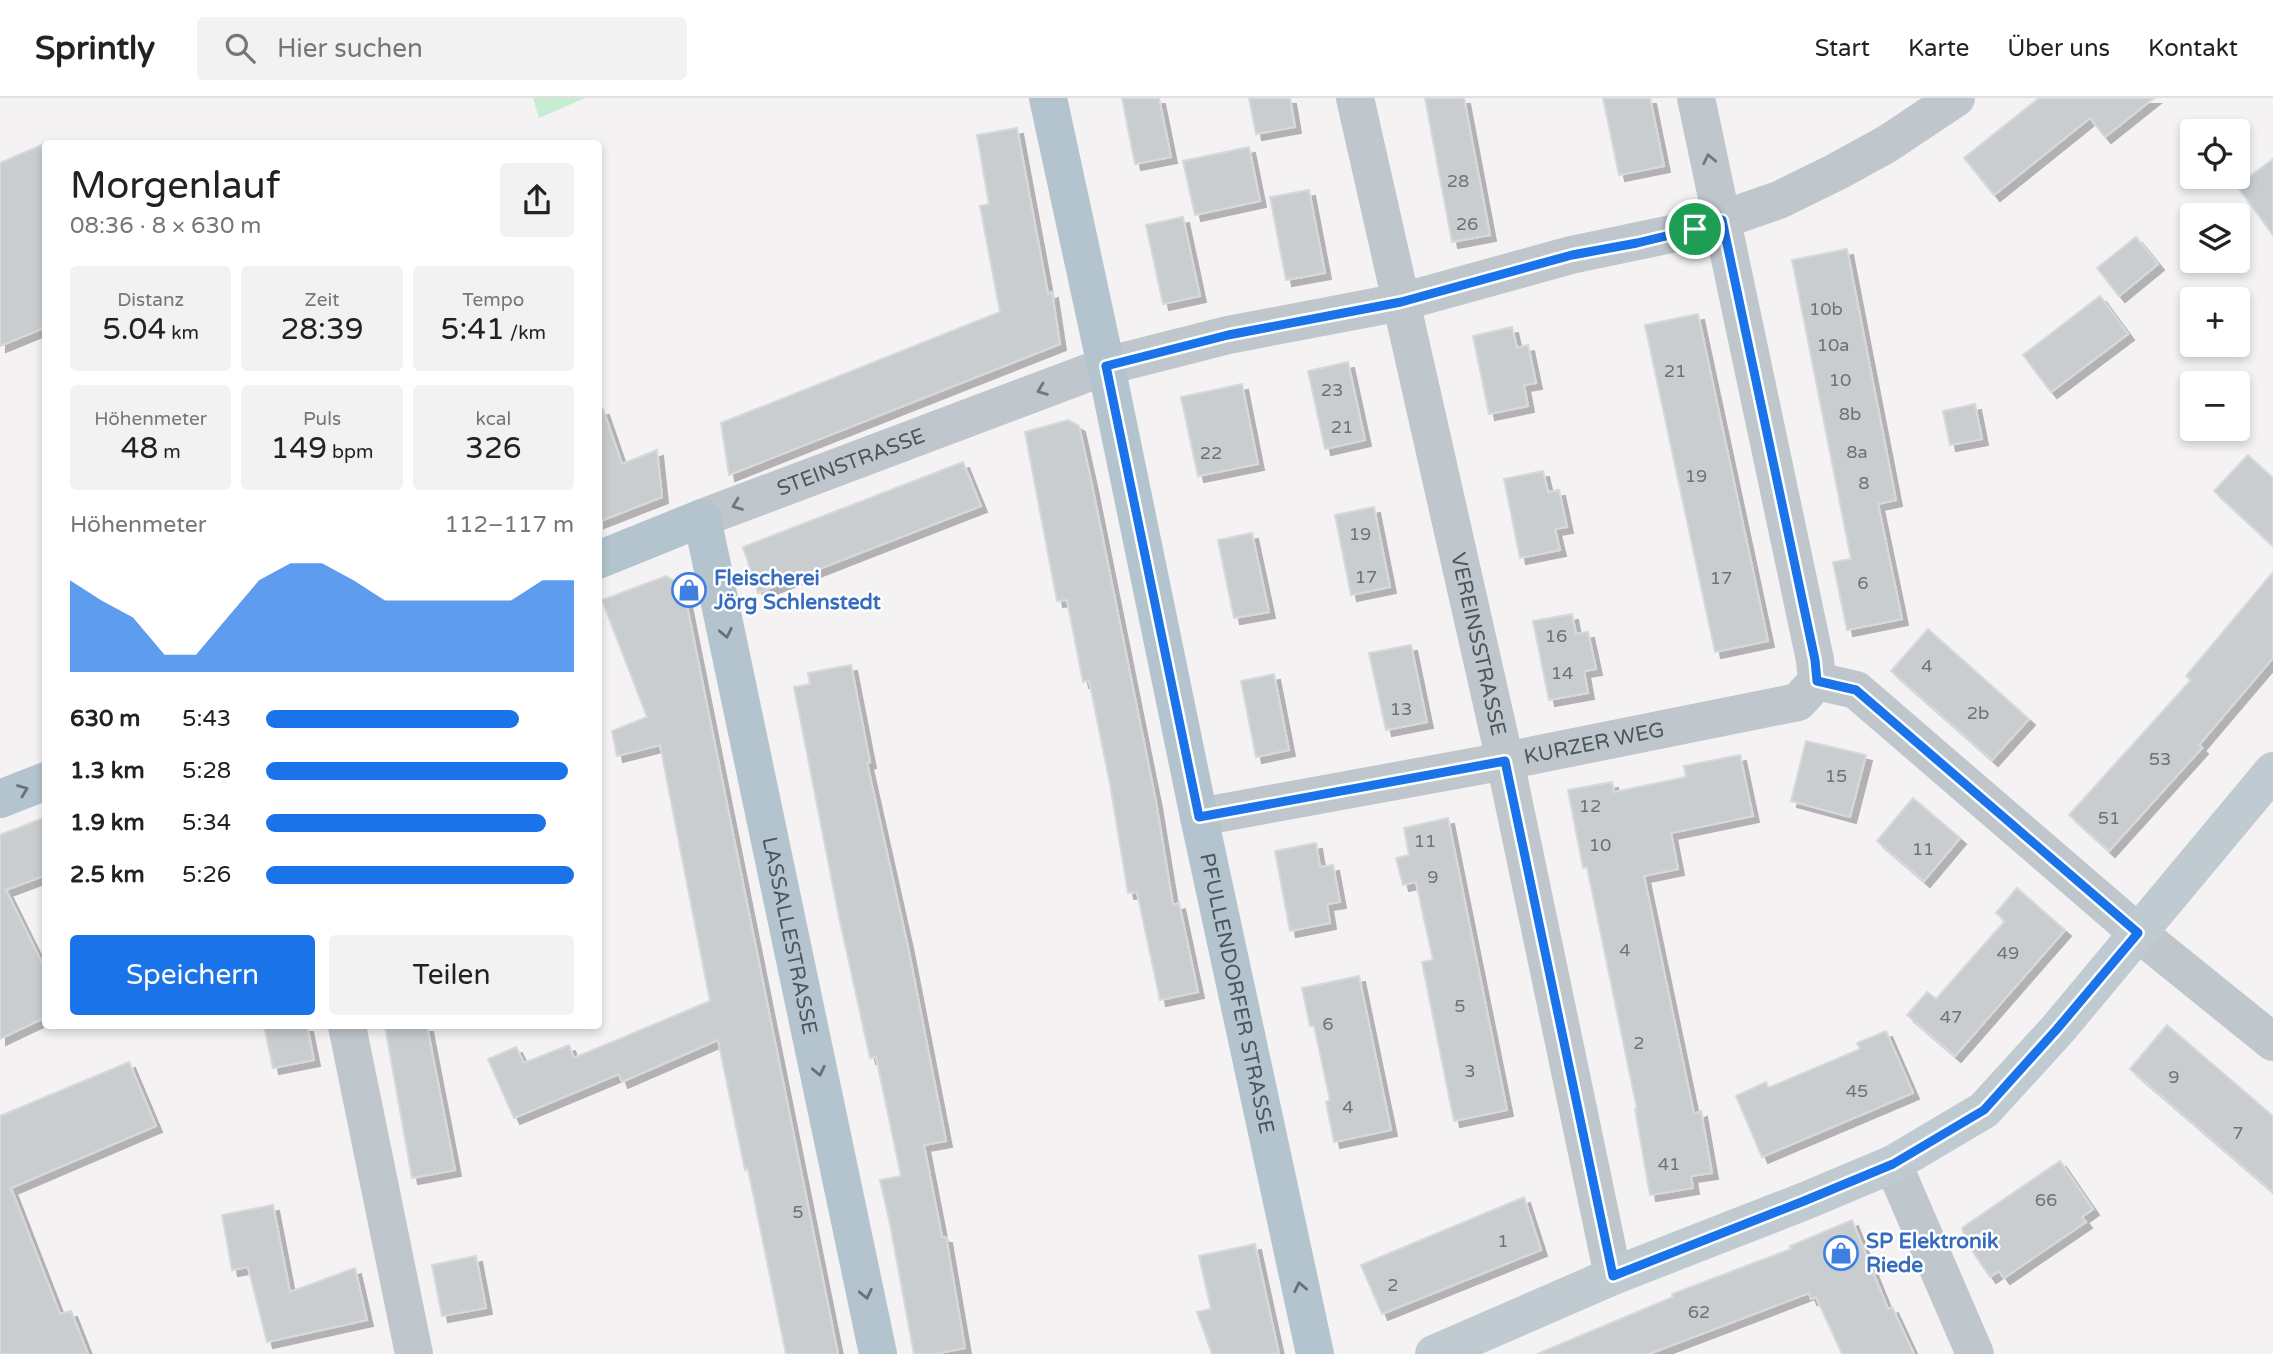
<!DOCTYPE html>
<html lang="de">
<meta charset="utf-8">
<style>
body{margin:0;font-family:"Varela Round",sans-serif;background:#f2f2f2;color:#222;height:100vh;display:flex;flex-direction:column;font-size:26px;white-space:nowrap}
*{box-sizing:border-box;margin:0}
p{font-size:23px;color:#767676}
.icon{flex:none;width:38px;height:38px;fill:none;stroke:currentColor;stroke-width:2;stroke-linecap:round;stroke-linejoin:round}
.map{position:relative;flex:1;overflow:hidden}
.side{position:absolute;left:42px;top:42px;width:560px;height:889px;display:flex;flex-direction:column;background:#fff;border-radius:7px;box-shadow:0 4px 10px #0003}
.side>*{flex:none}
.tools{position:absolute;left:2180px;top:21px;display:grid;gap:14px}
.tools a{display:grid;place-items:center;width:70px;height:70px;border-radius:7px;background:#fff;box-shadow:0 4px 10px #0003;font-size:35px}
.pin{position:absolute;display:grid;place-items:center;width:60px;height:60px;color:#fff;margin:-30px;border:4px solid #fff;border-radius:50%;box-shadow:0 2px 7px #0007}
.round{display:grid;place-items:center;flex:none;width:74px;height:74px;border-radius:7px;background:#f2f2f2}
.overview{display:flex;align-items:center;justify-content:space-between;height:119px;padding:0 28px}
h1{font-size:38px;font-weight:600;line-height:52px}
.metrics{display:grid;grid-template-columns:repeat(3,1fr);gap:10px;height:119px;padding:7px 28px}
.metrics div{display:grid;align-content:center;border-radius:7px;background:#f2f2f2;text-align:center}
.metrics b{font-size:30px;font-weight:600}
.metrics small{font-size:19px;font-weight:400}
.metrics p{font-size:19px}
.chart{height:196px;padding:14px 28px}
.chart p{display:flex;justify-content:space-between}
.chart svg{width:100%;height:126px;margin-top:7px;fill:#1a73e8;opacity:.7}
.cta{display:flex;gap:14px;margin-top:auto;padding:14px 28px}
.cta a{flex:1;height:80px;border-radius:7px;background:#1a73e8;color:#fff;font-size:28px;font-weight:600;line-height:80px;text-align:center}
.cta a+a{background:#f2f2f2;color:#222}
ul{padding:0 28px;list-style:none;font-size:23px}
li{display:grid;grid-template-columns:112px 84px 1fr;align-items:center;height:52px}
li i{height:18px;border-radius:9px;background:#1a73e8}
header{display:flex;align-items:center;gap:42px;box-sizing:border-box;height:98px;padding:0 35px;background:#fff;border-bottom:2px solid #e0e0e0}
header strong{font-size:33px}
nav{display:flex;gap:38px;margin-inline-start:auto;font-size:24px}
.search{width:490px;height:63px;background:#f2f2f2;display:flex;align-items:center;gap:18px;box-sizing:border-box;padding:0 24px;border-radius:7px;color:#767676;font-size:26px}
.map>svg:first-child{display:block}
</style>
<header>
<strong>Sprintly</strong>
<div class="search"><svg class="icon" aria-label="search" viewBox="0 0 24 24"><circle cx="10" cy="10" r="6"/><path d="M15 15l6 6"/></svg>Hier suchen</div>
<nav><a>Start</a><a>Karte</a><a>Über uns</a><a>Kontakt</a></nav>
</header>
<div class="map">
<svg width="2273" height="1256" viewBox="0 0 2273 1256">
<defs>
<filter id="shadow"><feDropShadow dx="6" dy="6" stdDeviation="0" flood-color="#0004"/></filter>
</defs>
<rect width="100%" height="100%" fill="#f4f2f2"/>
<path fill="#c5edd0" d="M533,0H585L539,20Z"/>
<path fill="#c9cdd0" stroke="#d6d9dc" stroke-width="2" filter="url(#shadow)" d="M1122,0H1159L1171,59L1135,66Z
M1249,0H1290L1295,29L1256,36Z
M1425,0H1464L1490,137L1452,144Z
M1603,0H1650L1664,68L1619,77Z
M2039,0H2154L2105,39L2090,20L1994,97L1964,60Z
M1017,30L1048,196L1052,194L1060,246L729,377L721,325L1000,214L980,108L989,106L977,37Z
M46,45V229L0,248V65Z
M1249,49L1260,103L1195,117L1183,63Z
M2273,61V137L2237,88Z
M1309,92L1325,175L1286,182L1270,99Z
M1183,119L1200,198L1163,206L1146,127Z
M2136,139L2158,166L2119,198L2097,170Z
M1847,151L1896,402L1878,406L1902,521L1847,532L1833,464L1851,461L1792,162Z
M2100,198L2128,236L2051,294L2023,257Z
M1698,216L1768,543L1715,554L1645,227Z
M1512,229L1517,250L1528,247L1536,285L1524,287L1528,308L1489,316L1473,238Z
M1348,264L1365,342L1325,351L1308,273Z
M1242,286L1258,366L1198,378L1181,299Z
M1975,306L1982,341L1950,347L1943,313Z
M603,311L622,366L657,352L662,399L598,424V312Z
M1068,322L1079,328L1092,387L1156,704L1173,807L1179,805L1198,894L1160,902L1137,794L1128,795L1110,686L1089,582L1083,584L1067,502L1057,503L1025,334Z
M2248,357L2273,380V448L2214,393Z
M963,364L981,408L758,495L743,449Z
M1543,373L1548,394L1559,392L1567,429L1555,431L1560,452L1520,460L1504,381Z
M1374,409L1390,489L1351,497L1335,417Z
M1252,435L1269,514L1234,520L1218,442Z
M2273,474V560L2199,647L2202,650L2109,753L2069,717L2191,582L2186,578Z
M666,478L683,488L838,1256H786L748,1071L745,1072L718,942L622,984L619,976L514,1020L488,961L516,949L524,965L569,947L574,960L710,903L660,647L617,658L612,633L647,619L602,502Z
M1572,516L1576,536L1588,534L1596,571L1584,573L1588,595L1549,602L1533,523Z
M1928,531L2029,621L1992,662L1891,573Z
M1411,547L1427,624L1386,632L1369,555Z
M851,567L870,664L867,665L908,849L946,1043L924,1047L942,1139H946L965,1250L934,1256H914L890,1126L880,1082L901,1078L876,959L870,960L839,819L794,589L810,586L808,575Z
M1274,576L1289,652L1256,659L1241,583Z
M1806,643L1866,657L1850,719L1791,703Z
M1740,657L1753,718L1671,735L1678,771L1644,778L1694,1016L1701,1013L1712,1075L1691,1078L1693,1090L1650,1097L1635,1011H1637L1587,769L1583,770L1568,692L1612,684L1614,694L1686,679L1684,668Z
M1913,700L1960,740L1924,783L1877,743Z
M46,719V777L6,792L46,873V919L0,941V737Z
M1448,720L1507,1012L1454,1023L1422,864L1433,862L1416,784L1403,787L1396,760L1409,757L1404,730Z
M1316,745L1320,769L1333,767L1340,804L1327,806L1330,825L1290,833L1275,753Z
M2017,790L2065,832L1955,958L1907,917L1927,894L1936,901L2005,823L1996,815Z
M1359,878L1391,1032L1334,1044L1326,1004L1330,1002L1314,928H1310L1302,890Z
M2167,927L2273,1018V1094L2130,971Z
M264,928H307L314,962L273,970Z
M385,928H427L455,1072L412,1080Z
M1886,933L1913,995L1762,1059L1736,998L1766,984L1768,990L1860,951L1857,945Z
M129,964L156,1028L11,1090L60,1216L71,1213L88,1256H0V1018Z
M2060,1063L2093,1111L2082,1119L2086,1124L2004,1180L1999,1173L1990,1179L1965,1142L1962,1130Z
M1524,1099L1541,1152L1382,1216L1361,1167Z
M273,1107L290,1194L355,1170L367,1222L267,1244L248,1169L232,1172L222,1117Z
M1852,1122L1888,1211L1892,1209L1914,1256H1842L1816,1199L1811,1201L1809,1195L1649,1256H1537L1673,1199L1672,1196L1791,1151L1790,1148Z
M1255,1146L1279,1256H1212L1197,1214L1211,1211L1199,1158Z
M476,1158L486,1210L442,1218L432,1167Z"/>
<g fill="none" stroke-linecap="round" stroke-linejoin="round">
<g stroke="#bfc7cd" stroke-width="38">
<path id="s1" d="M1355,0L1505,663L1613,1178"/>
<path d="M1696,0L1815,562L1817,583L1856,592L2138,835L2273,944"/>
<path id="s2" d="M702,420L1106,268L1228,237L1401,204L1571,157L1695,131L1779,102L1836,74L1887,46L1956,0"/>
<path id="s3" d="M1199,719L1505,663L1798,604L1817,583"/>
<path d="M347,928L414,1256"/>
<path d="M1893,1066L1975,1256"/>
</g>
<path stroke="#bfcad1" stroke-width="38" d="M1434,1256L1613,1178L1805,1103L1893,1066L1984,1012L2058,931L2273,673"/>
<g stroke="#b4c4ce" stroke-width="38">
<path id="s4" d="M1048,0L1106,268L1199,719L1315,1256"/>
<path id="s5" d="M598,462L702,420L878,1256"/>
<path d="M0,701L46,683"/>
</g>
</g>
<defs><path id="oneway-chevron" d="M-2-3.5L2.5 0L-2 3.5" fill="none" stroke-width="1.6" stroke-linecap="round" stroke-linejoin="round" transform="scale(1.75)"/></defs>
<g stroke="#6e797f">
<use href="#oneway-chevron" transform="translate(1709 61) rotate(-102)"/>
<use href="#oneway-chevron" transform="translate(1042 292) rotate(159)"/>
<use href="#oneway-chevron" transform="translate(737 407) rotate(159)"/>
</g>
<g stroke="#65727a">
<use href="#oneway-chevron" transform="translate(726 535) rotate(78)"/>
<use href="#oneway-chevron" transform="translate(23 692) rotate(-21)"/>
<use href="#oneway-chevron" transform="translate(819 973) rotate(78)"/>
<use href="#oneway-chevron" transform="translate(1300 1189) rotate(-102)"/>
<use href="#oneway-chevron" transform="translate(866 1196) rotate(78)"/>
</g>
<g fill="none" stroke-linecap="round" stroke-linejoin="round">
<g stroke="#fff" stroke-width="14">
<path id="route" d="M1722,122L1815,562L1817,583L1856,592L2138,835L2057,931L1984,1012L1893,1066L1804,1103L1613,1178L1505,663L1199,719L1106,268L1228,237L1401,204L1572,157L1637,145L1695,131Z"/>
</g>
<use href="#route" stroke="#1a73e8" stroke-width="9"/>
</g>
<defs>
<g id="shop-ring" transform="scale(1.75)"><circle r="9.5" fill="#fff" stroke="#3f7fe0" stroke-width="1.5"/><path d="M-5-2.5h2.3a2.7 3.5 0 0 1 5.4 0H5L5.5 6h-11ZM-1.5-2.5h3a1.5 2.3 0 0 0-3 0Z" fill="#3f7fe0"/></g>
</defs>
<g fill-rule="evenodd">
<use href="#shop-ring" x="689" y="492"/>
<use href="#shop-ring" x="1841" y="1155"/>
</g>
<g text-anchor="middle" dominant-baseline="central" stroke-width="5" stroke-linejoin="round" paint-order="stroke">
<g font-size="18" fill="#6a747a">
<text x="1458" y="83">28</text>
<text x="1467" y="126">26</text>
<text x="1826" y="211">10b</text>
<text x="1833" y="247">10a</text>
<text x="1675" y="273">21</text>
<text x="1840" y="282">10</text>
<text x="1332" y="292">23</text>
<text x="1850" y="316">8b</text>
<text x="1342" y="329">21</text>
<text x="1857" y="354">8a</text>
<text x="1211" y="355">22</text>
<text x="1696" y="378">19</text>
<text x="1864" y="385">8</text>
<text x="1360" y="436">19</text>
<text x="1366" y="479">17</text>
<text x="1721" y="480">17</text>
<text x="1863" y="485">6</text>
<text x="1556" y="538">16</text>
<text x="1927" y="568">4</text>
<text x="1562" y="575">14</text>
<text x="1401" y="611">13</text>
<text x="1978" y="615">2b</text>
<text x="2160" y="661">53</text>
<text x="1836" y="678">15</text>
<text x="1590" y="708">12</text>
<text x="2109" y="720">51</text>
<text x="1425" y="743">11</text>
<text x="1600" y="747">10</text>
<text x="1923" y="751">11</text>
<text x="1433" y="779">9</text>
<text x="1625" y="852">4</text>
<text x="2008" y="855">49</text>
<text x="1460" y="908">5</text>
<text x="1951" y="919">47</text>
<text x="1328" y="926">6</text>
<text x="1639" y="945">2</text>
<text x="1470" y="973">3</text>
<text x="2174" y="979">9</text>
<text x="1857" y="993">45</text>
<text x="1348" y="1009">4</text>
<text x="2238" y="1035">7</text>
<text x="1669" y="1066">41</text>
<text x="2046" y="1102">66</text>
<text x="798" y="1114">5</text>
<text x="1503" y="1143">1</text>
<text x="1393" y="1187">2</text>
<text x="1699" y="1214">62</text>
</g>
<g font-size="21" fill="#4b575e" stroke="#fff">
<text stroke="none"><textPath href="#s2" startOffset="159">STEINSTRASSE</textPath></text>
<text stroke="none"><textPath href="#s1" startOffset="560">VEREINSSTRASSE</textPath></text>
<text stroke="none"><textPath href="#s3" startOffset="402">KURZER WEG</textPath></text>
<text stroke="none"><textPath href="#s5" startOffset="539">LASSALLESTRASSE</textPath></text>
<text stroke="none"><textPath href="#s4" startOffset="915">PFULLENDORFER STRASSE</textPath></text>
</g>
<g font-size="21" font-weight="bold" fill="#366cbe" stroke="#fff" text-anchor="start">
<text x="714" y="480">Fleischerei<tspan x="714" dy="24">Jörg Schlenstedt</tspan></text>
<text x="1866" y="1143">SP Elektronik<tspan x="1866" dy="24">Riede</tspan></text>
</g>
</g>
</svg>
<div class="tools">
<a><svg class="icon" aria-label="locate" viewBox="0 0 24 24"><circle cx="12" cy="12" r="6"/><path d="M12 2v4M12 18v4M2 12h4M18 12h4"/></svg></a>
<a><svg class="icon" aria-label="layers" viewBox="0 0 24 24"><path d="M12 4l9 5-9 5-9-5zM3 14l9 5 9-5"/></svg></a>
<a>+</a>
<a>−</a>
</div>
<div class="pin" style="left:1695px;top:131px;background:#1e9e55"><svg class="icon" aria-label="arrive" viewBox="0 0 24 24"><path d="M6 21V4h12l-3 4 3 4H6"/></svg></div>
<section class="side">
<div class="overview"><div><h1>Morgenlauf</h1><p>08:36 · 8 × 630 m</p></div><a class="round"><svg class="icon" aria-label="share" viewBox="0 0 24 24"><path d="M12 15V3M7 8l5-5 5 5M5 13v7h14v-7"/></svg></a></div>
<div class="metrics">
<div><p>Distanz</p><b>5.04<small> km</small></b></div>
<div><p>Zeit</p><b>28:39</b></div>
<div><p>Tempo</p><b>5:41<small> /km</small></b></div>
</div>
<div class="metrics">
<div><p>Höhenmeter</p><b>48<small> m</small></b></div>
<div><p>Puls</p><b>149<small> bpm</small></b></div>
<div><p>kcal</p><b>326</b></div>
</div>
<div class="chart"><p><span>Höhenmeter</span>112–117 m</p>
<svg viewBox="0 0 160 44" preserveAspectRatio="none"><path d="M0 44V12L10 19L20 25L30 38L40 38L50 25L60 12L70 6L80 6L90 12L100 19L110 19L120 19L130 19L140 19L150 12L160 12V44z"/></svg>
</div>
<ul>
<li><b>630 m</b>5:43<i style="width:82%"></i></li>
<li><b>1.3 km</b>5:28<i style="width:98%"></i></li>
<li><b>1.9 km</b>5:34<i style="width:91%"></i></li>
<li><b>2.5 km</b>5:26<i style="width:100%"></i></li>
</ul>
<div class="cta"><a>Speichern</a><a>Teilen</a></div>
</section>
</div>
